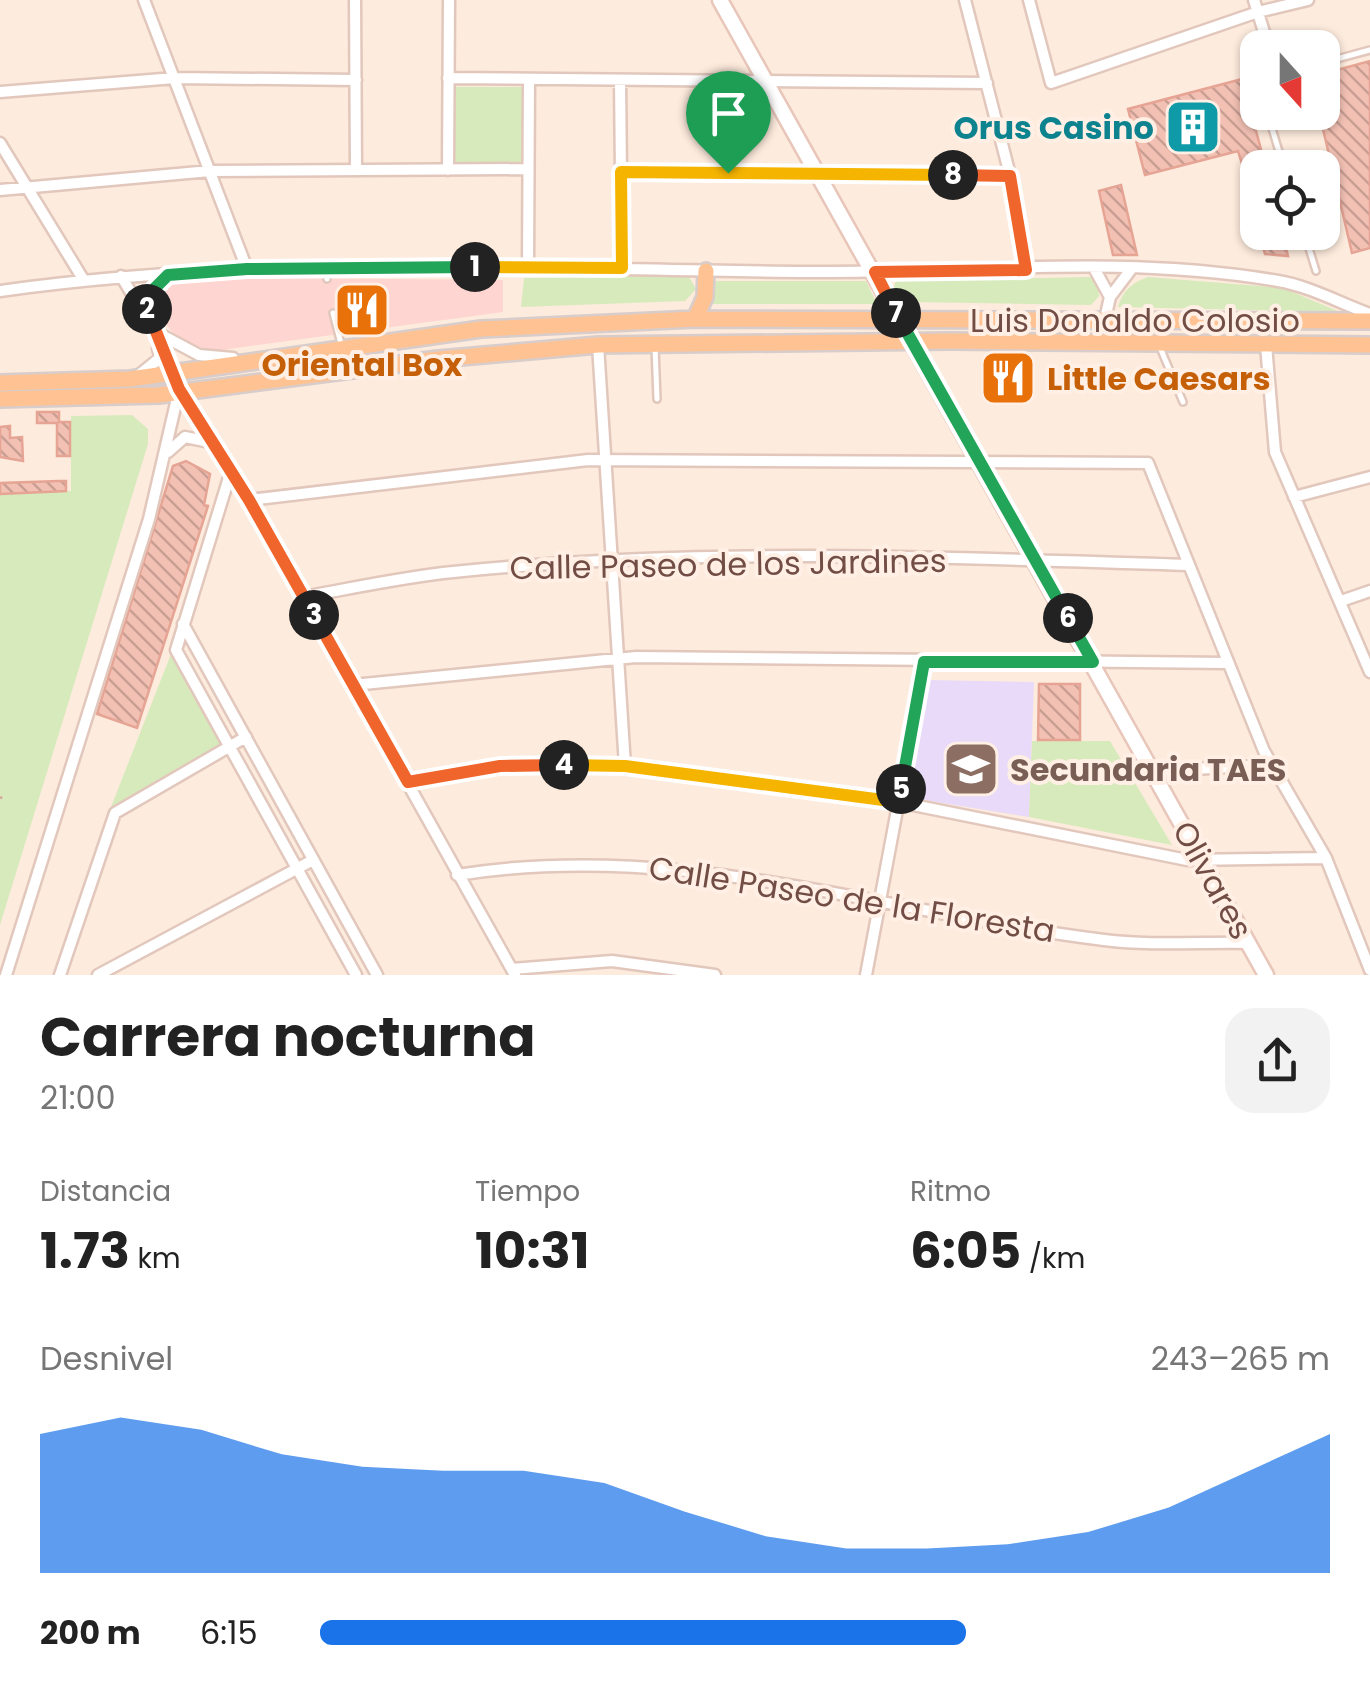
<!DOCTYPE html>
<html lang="es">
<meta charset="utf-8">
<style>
body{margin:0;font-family:Poppins,sans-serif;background:#f2f2f2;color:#222;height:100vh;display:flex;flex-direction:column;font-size:38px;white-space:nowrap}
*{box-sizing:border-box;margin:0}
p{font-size:32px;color:#767676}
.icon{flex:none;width:55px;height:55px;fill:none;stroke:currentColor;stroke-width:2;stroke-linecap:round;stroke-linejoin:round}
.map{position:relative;height:975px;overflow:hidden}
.side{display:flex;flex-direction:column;background:#fff;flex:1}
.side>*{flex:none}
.needle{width:65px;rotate:159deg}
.buttons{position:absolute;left:1240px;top:30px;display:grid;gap:20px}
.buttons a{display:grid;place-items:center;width:100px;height:100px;border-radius:20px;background:#fff;box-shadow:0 2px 8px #0004;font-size:50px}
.pin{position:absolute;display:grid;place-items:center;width:85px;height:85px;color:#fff;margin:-102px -42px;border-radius:50% 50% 50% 0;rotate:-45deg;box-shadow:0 0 10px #0007}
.pin .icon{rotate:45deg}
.km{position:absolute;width:50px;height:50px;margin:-25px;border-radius:50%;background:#222;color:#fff;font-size:28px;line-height:50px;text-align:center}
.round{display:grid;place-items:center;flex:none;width:105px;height:105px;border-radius:30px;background:#f2f2f2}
.headline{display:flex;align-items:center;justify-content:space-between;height:170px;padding:0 40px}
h1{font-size:55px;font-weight:700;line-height:75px}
.metrics{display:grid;grid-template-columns:repeat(3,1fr);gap:15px;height:170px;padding:10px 40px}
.metrics div{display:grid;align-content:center}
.metrics b{font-size:50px;font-weight:700}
.metrics small{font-size:28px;font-weight:400}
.metrics p{font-size:28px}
.chart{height:280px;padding:20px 40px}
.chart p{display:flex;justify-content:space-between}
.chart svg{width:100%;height:180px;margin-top:10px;fill:#1a73e8;opacity:.7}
ul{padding:0 40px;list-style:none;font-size:32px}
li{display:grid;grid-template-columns:160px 120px 1fr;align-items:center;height:75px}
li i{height:25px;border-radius:12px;background:#1a73e8}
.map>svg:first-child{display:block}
</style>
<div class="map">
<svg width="1370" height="975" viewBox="0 0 1370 975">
<defs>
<pattern id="building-back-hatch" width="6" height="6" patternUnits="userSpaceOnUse" patternTransform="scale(2.5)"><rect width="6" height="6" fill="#f3c1b4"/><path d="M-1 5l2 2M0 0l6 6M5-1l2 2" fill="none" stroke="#c99f94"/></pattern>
</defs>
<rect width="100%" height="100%" fill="#fdebdd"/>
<path fill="#fed5d0" d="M256,273L280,278L503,280V312L214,351L180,341L156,313L153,297L169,281Z"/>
<path fill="#e8daf8" d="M927,680L1034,682L1029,817L905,797Z"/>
<path fill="#d7eabc" d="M454,87H523L521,163L454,162Z
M688,275L696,289L685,301L521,307L524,278Z
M1090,277L1098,285L1099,296L1091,305L911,302L900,296L894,286L896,281Z
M1148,277L1283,288L1340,312L1118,307C1123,290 1132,283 1148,277Z
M716,281H866L877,304H710Z
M132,415L148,429V444L0,925V494L71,491V416Z
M171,654L223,748L111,807Z
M1032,741H1110L1172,845L1029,817Z"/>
<path fill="url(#building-back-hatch)" stroke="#e6a494" stroke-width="2.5" d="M1370,61V248L1352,253L1319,112L1322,74Z
M1242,79L1266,168H1258V214L1238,151L1145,175L1128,109Z
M1121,185L1137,255H1113L1099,191Z
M1259,232H1282L1288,256L1265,254Z
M37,412H59V422H70V456H57V423H37Z
M10,426V438L22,437L23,461L0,457V427Z
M186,461L210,474L204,505L208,506L137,728L97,714L173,466Z
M59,481H66V491L0,494V483Z
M1039,684H1080V740H1038Z"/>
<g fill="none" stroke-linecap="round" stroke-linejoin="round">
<g stroke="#e2c7bc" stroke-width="10">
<path id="service" d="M1322,63L1370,50
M1267,112L1284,168
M1304,232L1316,271
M327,279L328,269
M333,313L341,344
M1159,345L1183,402
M655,347L657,399"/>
</g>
<g stroke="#e2c7bc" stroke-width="15">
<path id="minor" d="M144,0L247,269
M355,0L356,169
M965,0L1010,175L1026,270
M1029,0L1051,83L1258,12L1308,0
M1254,0L1269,48
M448,78L987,83
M620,81L622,268
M0,92L175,78L356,80
M0,143L83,279
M448,170L449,0
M621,172L1010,175
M0,190L210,171L528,169
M528,266L529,79
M1094,268L1110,297
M121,276L155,332L179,389L249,500L515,975
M0,291C268,253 540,270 809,272C964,273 1124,254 1278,281C1309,286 1340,303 1370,314
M148,318L150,293L164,276
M1105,319L1110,297L1132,268
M156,332L199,355L233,358
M598,345L625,766
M1266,345L1275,452L1370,672
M139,375L160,358L158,348
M168,452L185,437L214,443
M231,471L176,650L356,975
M1294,497L1370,477
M249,500L588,460L1148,463L1264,751L1326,858L1370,970
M303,597C353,588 403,577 453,572C695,547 944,557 1187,565
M1341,601L1370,591
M183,624L377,975
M353,685L636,657L1228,663
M1153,771L1271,765
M408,782L500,766H625L898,802L1187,860L1326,858
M457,875C679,839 885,913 1104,940C1151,946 1201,942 1248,943
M512,969L612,961L715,975
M6,975L149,519L179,390
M60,975L115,813L246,737
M98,975L313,860
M866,975L925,661"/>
</g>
<g stroke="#e8c6b9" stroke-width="19">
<path id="secondary" d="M720,0L1266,975"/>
</g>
<g stroke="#d8cdcb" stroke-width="20">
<path id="primary" d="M695,319L705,297L706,271
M0,383L130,379L481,329L695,319L1370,321
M0,399L159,395L438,359L598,345L950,341L1370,345"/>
</g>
<path stroke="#d7a598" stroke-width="2.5" stroke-dasharray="2.5 8" stroke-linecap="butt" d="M0,797L7,801"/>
<use href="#service" stroke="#fff" stroke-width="5"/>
<use href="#minor" stroke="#fff" stroke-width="10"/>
<use href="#secondary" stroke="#fff" stroke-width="14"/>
<use href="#primary" stroke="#ffc292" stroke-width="15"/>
</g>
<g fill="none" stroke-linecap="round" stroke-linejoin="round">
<g stroke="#fff" stroke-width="20">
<path id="split-1" d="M475,267L622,268L621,172L728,173"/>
</g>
<g stroke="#fff" stroke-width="20">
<path id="split-2" d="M147,309L150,293L168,275L247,269L475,267"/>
</g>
<g stroke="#fff" stroke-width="20">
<path id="split-3" d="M147,309L179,389L249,500L314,615"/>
</g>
<g stroke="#fff" stroke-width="20">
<path id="split-4" d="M314,615L408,782L500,766L564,765"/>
</g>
<g stroke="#fff" stroke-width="20">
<path id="split-5" d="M564,765L625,766L898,802L901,789"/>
</g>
<g stroke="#fff" stroke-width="20">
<path id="split-6" d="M901,789L924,662H1093L1068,618"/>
</g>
<g stroke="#fff" stroke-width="20">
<path id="split-7" d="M896,313L1068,618"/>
</g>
<g stroke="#fff" stroke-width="20">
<path id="split-8" d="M896,313L875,272L1026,270L1010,176L953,175"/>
</g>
<g stroke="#fff" stroke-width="20">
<path id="split-9" d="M728,173L953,175"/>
</g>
<use href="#split-1" stroke="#f5b400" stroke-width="12"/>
<use href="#split-2" stroke="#22a559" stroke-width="12"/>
<use href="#split-3" stroke="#f0652b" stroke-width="12"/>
<use href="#split-4" stroke="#f0652b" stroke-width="12"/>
<use href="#split-5" stroke="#f5b400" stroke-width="12"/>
<use href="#split-6" stroke="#22a559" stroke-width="12"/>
<use href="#split-7" stroke="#22a559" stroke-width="12"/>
<use href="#split-8" stroke="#f0652b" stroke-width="12"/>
<use href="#split-9" stroke="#f5b400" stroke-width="12"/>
</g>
<defs>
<g id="building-square" transform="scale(2.875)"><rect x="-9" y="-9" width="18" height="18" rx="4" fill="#0f9aa8" stroke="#ffefe4"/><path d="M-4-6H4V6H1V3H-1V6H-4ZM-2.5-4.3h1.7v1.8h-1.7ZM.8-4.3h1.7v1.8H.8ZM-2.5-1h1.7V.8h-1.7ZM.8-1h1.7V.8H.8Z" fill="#fff"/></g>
<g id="restaurant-square" transform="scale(2.875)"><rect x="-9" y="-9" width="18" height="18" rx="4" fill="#e8710a" stroke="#ffefe4"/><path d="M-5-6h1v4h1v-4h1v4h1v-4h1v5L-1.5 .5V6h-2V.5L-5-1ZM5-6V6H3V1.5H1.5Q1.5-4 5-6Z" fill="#fff"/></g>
<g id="school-square" transform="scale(2.875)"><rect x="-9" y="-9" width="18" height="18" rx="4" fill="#8d6e63" stroke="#ffefe4"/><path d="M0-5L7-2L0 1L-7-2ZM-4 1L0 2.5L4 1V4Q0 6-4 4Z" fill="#fff"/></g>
</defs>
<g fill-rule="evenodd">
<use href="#building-square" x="1193" y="127"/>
<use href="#restaurant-square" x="362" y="310"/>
<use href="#restaurant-square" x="1008" y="378"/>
<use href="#school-square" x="971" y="769"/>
</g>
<g text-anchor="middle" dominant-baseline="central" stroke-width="8" stroke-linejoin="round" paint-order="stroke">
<g font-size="32" font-weight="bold" fill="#0d838f" stroke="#ffefe4" text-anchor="end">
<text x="1154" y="127">Orus Casino</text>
</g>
<g font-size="32" fill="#724d45" stroke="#ffefe4">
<text x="1135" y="320">Luis Donaldo Colosio</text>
<text transform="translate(728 564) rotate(-1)">Calle Paseo de los Jardines</text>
<text transform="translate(1213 880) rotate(61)">Olivares</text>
<text transform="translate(852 899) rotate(9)">Calle Paseo de la Floresta</text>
</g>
<g font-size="32" font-weight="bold" fill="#c56008" stroke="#ffefe4">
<text x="362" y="364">Oriental Box</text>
<text x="1047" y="378" text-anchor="start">Little Caesars</text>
</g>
<g font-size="32" font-weight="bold" fill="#785e54" stroke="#ffefe4" text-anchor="start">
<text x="1010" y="769">Secundaria TAES</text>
</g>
</g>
</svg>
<div class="buttons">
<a><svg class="needle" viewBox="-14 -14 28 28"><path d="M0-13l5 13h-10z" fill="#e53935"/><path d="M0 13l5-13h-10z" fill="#767676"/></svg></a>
<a><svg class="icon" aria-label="locate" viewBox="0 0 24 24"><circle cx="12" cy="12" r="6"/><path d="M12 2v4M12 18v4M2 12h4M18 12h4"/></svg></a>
</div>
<div class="pin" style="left:728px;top:173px;background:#1e9e55"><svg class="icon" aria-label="arrive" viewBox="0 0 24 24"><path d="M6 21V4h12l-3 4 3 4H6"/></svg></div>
<b class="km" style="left:475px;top:267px">1</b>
<b class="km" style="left:147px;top:309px">2</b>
<b class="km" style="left:314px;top:615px">3</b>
<b class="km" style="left:564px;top:765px">4</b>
<b class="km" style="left:901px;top:789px">5</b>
<b class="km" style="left:1068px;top:618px">6</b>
<b class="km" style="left:896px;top:313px">7</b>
<b class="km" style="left:953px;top:175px">8</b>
</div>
<section class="side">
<div class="headline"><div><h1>Carrera nocturna</h1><p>21:00</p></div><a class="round"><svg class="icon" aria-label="share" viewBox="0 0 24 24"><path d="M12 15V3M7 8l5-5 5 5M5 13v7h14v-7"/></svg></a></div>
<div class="metrics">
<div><p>Distancia</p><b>1.73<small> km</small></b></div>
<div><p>Tiempo</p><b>10:31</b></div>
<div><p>Ritmo</p><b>6:05<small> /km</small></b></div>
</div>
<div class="chart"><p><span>Desnivel</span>243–265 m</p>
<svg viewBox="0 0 160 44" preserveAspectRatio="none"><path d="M0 44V10L10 6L20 9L30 15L40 18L50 19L60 19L70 22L80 29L90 35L100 38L110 38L120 37L130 34L140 28L150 19L160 10V44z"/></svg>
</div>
<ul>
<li><b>200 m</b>6:15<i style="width:64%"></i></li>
</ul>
</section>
